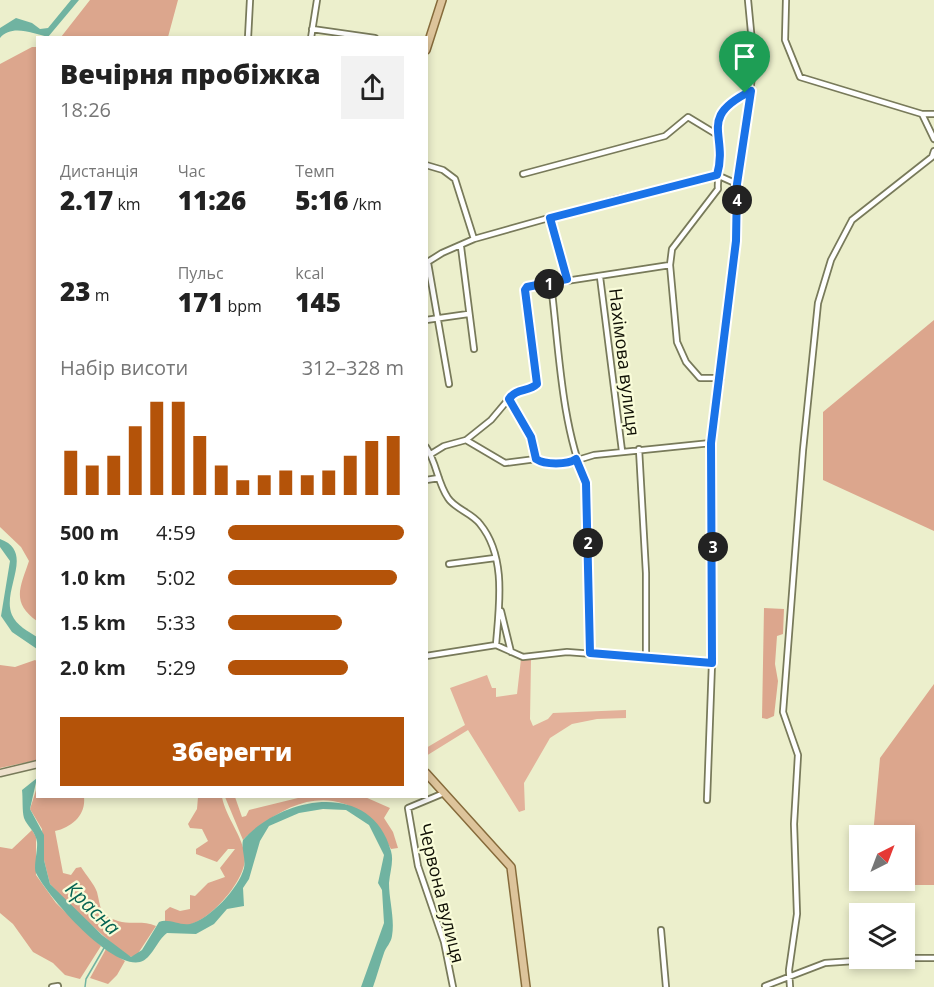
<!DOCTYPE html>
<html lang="uk">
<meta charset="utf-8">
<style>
body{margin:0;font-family:"Open Sans",sans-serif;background:#f2f2f2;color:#222;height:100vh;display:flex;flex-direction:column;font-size:22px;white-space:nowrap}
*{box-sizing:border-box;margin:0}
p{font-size:20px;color:#767676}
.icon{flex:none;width:33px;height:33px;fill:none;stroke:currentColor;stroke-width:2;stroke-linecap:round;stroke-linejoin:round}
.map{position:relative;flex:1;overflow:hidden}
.sheet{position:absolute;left:36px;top:36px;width:392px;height:762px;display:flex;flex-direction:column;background:#fff;border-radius:0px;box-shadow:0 3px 9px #0003}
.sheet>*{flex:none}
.needle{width:39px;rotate:42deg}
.controls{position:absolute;left:849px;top:825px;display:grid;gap:12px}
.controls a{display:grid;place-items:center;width:66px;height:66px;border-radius:0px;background:#fff;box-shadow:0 3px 9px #0003;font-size:30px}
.pin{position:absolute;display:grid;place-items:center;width:51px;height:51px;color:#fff;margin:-62px -26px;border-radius:50% 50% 50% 0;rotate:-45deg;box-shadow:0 0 6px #0007}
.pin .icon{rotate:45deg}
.km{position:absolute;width:30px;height:30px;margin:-15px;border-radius:50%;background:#222;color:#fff;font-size:16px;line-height:30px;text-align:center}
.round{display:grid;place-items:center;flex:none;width:63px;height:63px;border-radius:0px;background:#f2f2f2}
.headline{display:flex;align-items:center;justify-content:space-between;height:102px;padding:0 24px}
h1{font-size:27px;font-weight:800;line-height:45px}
.figures{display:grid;grid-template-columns:repeat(3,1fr);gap:9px;height:102px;padding:6px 24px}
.figures div{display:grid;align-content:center}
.figures b{font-size:26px;font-weight:800}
.figures small{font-size:16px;font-weight:400}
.figures p{font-size:16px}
.chart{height:168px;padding:12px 24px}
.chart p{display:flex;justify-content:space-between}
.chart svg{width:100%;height:108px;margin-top:6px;stroke:#b45309;stroke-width:6}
.action{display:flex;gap:12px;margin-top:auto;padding:12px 24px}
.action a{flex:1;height:69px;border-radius:0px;background:#b45309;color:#fff;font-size:24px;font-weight:800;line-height:69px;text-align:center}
ul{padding:0 24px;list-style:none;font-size:20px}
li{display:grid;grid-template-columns:96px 72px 1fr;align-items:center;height:45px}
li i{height:15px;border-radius:8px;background:#b45309}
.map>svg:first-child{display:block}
</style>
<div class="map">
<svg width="934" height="987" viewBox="0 0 934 987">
<rect width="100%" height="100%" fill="#ecefcc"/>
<path fill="#e3b19a" d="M521,659L531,660L530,719L533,726L548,719L553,713L626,710V718L597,719L572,724L550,738L524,783L525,810L519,812L468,730L426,756V748L465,725L450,688L487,675L492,688H496V697L517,694Z"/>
<path fill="#dca68d" d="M90,0H178L168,37H61Z
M32,47H37V621C11,602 20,588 29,561L21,547L0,527V64Z
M934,320V531L823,480V412Z
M764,608L784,609L783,634L777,636L775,664L778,681L774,716L767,719L762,718Z
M35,660L38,662L37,760L0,768V665L15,667Z
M934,684V885H868V881L904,880V836L873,835L880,758Z
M37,787L38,796L84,797C86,815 72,827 55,831L63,873L71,875L76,868L81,867C86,875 94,884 97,892C101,908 99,915 118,921C131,925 143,920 156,926L137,955L131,957L123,953L72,908L50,884L44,860L42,829L30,809Z
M198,797H222C226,818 243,836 245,857C246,881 207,925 183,926C177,926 170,922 165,921V911L170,907L180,911L190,909V895L195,896L208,883L225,877L220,868L235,849H228L217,862L196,854V849L208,841L202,829L190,828L188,824L197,809Z
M225,797H235L242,817L246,816L249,810L302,797H365L390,808L384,818L393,832L398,848L391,849C360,789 306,787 257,829C252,834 247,834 243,840Z
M32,830L36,837V875L56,903L101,946L80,979L65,975L53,963L33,952L13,924L0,913V847L12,849Z
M106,949L125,961L117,975L108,984L90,978Z"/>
<path fill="#70b3a1" d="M71,0H79L48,37C33,33 11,24 0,38V28L16,18L32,23L40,29L48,28Z
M0,539C36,552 1,590 12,615C16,625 29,632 37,637V649L12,632L1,616L10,561L0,547Z
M37,778L30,809L44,835V860L50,884L102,935L131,957L142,950L159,922C169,918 179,926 190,924C210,919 239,888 244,868C246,858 241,849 243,840C282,796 371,779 391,851C394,861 390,872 389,883C389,900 395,919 392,936C391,943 386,947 384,953C380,964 377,976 373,987H361L384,923L382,890L378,883L384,855L369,825L346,810L323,809L299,813L269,826L260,841L249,879L243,888L244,906L227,909L214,924L196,934L167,933C157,940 152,959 140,962C111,969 48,897 36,873C33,868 38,850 37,842C36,832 27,826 24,818C22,811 23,798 22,790Z"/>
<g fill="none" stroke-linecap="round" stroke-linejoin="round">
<path stroke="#70b3a1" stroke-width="1.5" d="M85,987L86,979L104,948"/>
<g stroke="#787a5a" stroke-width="8">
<path id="street" d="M786,0L785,40L800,77L922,114L934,139
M312,29L375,38
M248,38L250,0
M311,38L317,0
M922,114H934
M426,165L443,170L455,179L474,239
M523,174L665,136L688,117L716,134
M550,218L567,279
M461,247L474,349
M426,263L442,253L474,239L613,200L717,175L737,184
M428,263L449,384
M600,277L622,451
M551,284C559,348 561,424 586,483L590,653
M426,320L468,314
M721,378H700L686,362L677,342L670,265L672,249L718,189C717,178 720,171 721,160C721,152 718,145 717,137C712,114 733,99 751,91
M509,399L531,437L536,459
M466,440L491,420L512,395L533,388L537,383L527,306V287L670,265
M426,447C437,463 437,482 448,498C455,509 472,513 480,524C507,557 499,606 496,645
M639,449L646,573V656
M431,454L444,446L466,440L505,463L536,459L540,462H571L594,455L711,443
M426,480L439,478
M449,564L495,558
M501,611L511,652
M496,645L523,657L567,652L712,663
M426,656L496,645
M444,793L408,808L418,866L444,942L453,987
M707,800L712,663L711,443L736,241L737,184L754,63L748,0
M661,930L666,987
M904,958H934
M765,986L825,963L898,958
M52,987L58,986
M790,987L789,970L797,914L794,824L798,755L783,712L803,450L818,303L831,260L852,220L932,157L934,151"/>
</g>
<g stroke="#787a5a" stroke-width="9">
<path id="secondary" d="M0,773L38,764"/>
</g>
<g stroke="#866b3b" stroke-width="10">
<path id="primary" d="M426,50L442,0
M426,773L511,867L526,987"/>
</g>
<use href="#street" stroke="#fff" stroke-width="4.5"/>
<use href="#secondary" stroke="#eee1cd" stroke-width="6"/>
<use href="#primary" stroke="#ddc49b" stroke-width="7"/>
</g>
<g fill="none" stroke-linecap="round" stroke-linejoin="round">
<g stroke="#fff" stroke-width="12">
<path id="route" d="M751,91L737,184L736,241L711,443L712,663L590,653L586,483L576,459C567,465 545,465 536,459L531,437L509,399C516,388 529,392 537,384L525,290L527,287L567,279L550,218L717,175C729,134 696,118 751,91Z"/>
</g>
<use href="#route" stroke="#1a73e8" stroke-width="8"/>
</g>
<g text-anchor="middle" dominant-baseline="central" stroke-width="4.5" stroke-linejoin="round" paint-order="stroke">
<g font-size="18" fill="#0f0f04" stroke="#f9fcd9">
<text transform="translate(625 362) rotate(83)">Нахімова вулиця</text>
<text transform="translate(442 893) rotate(76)">Червона вулиця</text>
</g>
<g font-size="20" font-style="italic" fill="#076453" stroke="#f9fcd9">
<text transform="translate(93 908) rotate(44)">Красна</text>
</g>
</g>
</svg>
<div class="controls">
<a><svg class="needle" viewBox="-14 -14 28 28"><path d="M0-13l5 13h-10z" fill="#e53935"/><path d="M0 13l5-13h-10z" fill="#767676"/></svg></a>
<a><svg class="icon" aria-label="layers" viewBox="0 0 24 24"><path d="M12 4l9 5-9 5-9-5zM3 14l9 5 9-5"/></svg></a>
</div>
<div class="pin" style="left:745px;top:93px;background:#1e9e55"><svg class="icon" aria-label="arrive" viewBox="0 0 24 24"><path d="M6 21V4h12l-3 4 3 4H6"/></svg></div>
<b class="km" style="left:549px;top:284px">1</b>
<b class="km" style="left:588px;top:543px">2</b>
<b class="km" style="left:713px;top:547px">3</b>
<b class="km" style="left:737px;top:200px">4</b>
<section class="sheet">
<div class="headline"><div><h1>Вечірня пробіжка</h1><p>18:26</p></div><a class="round"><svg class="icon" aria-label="share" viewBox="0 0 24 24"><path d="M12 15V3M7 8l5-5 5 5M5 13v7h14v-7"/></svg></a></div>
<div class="figures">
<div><p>Дистанція</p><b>2.17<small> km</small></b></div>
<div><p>Час</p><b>11:26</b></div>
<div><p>Темп</p><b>5:16<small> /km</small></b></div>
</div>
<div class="figures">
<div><b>23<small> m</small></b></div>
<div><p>Пульс</p><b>171<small> bpm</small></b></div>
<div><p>kcal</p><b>145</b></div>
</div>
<div class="chart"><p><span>Набір висоти</span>312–328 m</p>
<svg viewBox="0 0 160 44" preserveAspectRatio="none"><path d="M5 44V26M15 44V32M25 44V28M35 44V16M45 44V6M55 44V6M65 44V20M75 44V32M85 44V38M95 44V36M105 44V34M115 44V36M125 44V34M135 44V28M145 44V22M155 44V20"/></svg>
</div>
<ul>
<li><b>500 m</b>4:59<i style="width:100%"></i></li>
<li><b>1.0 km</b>5:02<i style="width:96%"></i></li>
<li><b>1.5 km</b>5:33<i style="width:65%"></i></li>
<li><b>2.0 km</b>5:29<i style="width:68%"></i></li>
</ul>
<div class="action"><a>Зберегти</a></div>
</section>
</div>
